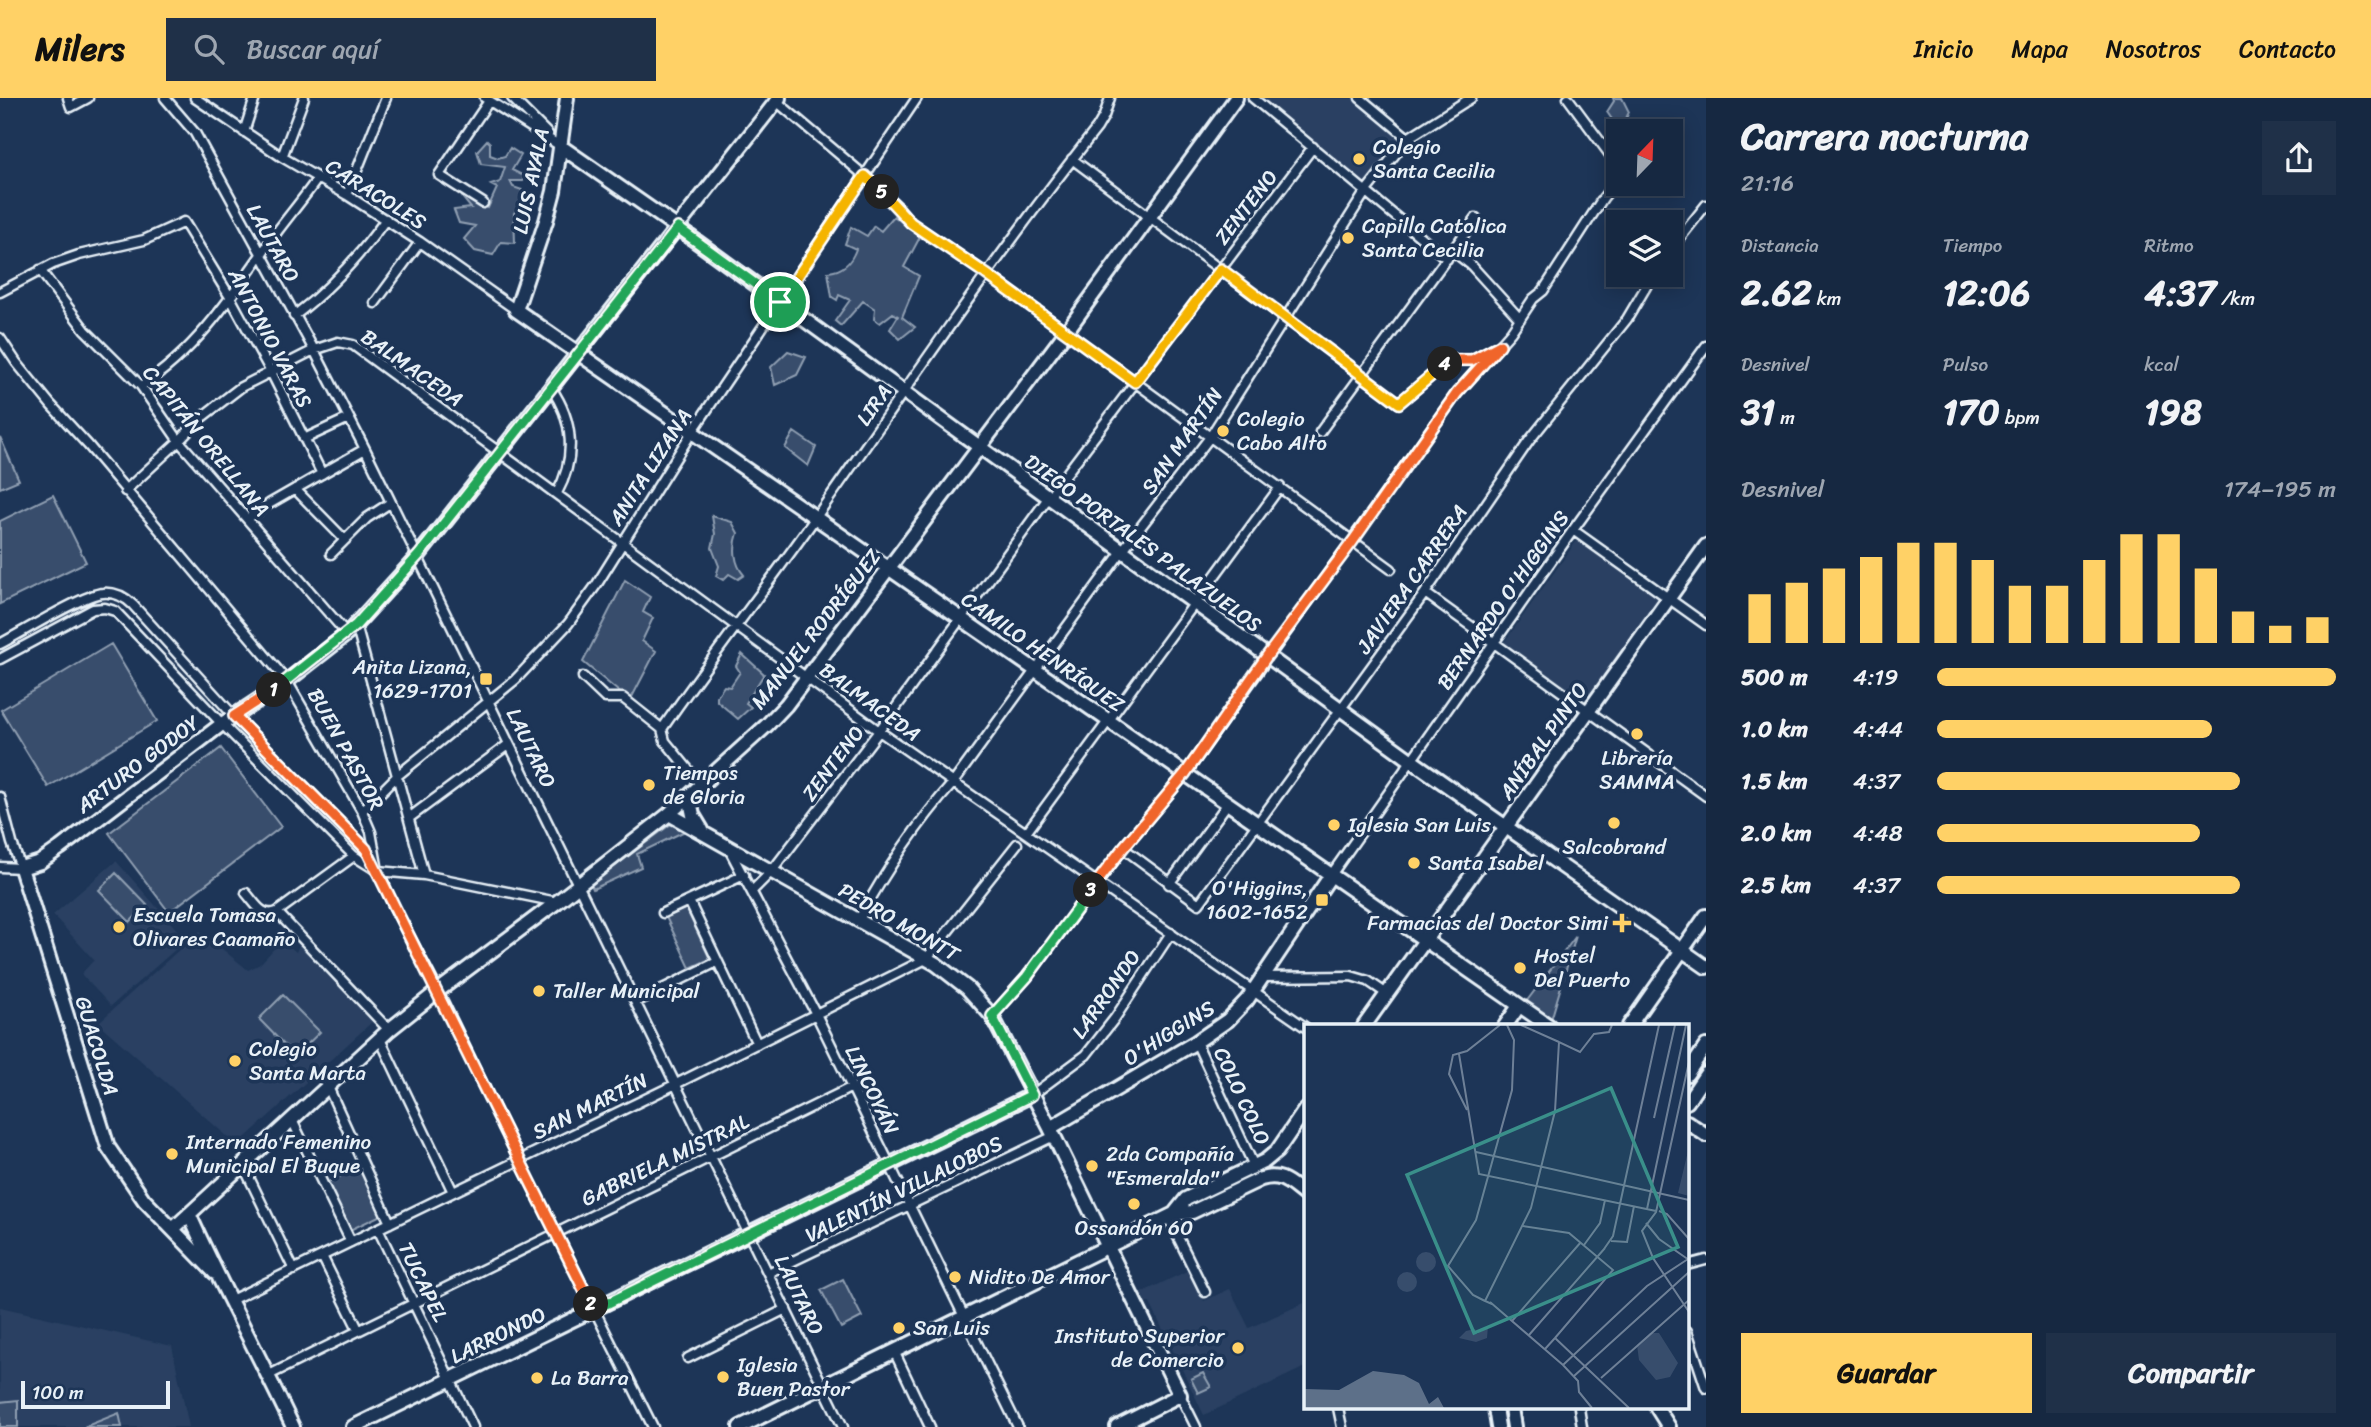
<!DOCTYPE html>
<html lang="es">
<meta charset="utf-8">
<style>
body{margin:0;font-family:Sriracha,sans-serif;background:#1f3048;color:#f1f3f6;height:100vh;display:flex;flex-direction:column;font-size:26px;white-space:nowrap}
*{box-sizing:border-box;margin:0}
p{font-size:23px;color:#9ea6b1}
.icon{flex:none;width:38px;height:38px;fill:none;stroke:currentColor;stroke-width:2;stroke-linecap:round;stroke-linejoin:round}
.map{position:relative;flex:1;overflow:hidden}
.panel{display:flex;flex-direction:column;background:#162841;width:665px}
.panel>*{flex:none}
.needle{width:46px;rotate:23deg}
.buttons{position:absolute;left:1606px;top:21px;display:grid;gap:14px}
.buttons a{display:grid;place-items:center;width:77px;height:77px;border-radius:0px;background:#162841;box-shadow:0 4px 18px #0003,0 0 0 2px #35445a;font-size:35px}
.scale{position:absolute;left:21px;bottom:18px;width:149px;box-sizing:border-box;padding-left:7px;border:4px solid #e8f1f8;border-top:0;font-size:19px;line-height:24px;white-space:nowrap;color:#e8f1f8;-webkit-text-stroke:5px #1d3557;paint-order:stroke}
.pin{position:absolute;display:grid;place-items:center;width:60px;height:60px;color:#fff;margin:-30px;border:4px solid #fff;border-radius:50%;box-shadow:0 2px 7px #0007}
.km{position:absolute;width:35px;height:35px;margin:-18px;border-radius:50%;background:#222;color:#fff;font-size:19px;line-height:35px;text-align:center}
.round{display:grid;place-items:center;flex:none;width:74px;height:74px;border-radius:0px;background:#1f3048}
.overview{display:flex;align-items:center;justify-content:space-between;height:119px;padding:0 35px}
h1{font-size:38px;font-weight:800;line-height:52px}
.figures{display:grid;grid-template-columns:repeat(3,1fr);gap:10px;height:119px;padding:7px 35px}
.figures div{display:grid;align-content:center}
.figures b{font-size:35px;font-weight:800}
.figures small{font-size:19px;font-weight:400}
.figures p{font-size:19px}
.chart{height:196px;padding:14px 35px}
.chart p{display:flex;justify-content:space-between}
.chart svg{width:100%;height:126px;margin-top:7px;stroke:#ffd166;stroke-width:6}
.action{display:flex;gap:14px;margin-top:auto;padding:14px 35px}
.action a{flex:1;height:80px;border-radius:0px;background:#ffd166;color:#111;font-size:28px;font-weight:800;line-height:80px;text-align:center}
.action a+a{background:#1f3048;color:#f1f3f6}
ul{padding:0 35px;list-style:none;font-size:23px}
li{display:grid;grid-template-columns:112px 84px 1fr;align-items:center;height:52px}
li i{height:18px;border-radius:9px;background:#ffd166}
header{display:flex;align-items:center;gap:42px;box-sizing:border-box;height:98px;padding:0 35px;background:#ffd166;color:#111}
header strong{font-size:33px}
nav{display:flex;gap:38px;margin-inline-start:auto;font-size:24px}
.search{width:490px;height:63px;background:#1f3048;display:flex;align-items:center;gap:18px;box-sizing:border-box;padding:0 24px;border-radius:0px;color:#9ea6b1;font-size:26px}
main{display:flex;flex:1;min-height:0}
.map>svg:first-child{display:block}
</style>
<header>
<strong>Milers</strong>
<div class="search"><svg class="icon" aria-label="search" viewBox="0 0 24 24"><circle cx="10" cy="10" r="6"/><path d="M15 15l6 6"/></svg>Buscar aquí</div>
<nav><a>Inicio</a><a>Mapa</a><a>Nosotros</a><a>Contacto</a></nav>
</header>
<main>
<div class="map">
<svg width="1706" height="1329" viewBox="0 0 1706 1329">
<rect width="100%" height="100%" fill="#1d3557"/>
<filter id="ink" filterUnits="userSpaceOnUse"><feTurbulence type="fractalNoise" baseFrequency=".0143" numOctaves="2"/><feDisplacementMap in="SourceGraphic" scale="14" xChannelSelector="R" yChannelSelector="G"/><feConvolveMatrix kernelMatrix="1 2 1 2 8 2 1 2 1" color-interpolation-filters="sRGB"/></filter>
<g filter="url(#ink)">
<path fill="#2a4162" d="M1263,0H1356L1402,37L1365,85Z
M1578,441L1663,499L1591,597L1586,595L1580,602L1503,546Z
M116,763L186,842L111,908L81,876L94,862L53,817Z
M200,833L248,872L260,866L282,842L296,854L300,845L372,924L237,1047L98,925Z
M1189,1172L1204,1203L1230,1191L1249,1230L1304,1205L1305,1269L1204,1317L1150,1205H1146L1141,1195Z
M0,1209L172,1248L189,1329H0Z"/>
<path fill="#374d6c" stroke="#909fb2" stroke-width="2" d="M1613,0H1622L1629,14L1620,33L1607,14L1614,3Z
M487,42L490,45V57L498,60L505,58L510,50L521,57L512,72L524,78L523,83H510L513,89L522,92L524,103L514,115L515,145L501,144L493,157L475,153L464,141L475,128L459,125L454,112L471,110L462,99L488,110L497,90L491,87L500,84L505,69L481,66L477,53Z
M894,118L920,139L904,169L919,178L902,219L915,229L900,241L890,231L898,218L893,215L880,225L874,221L875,211L863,203L841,228L835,223L850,202L839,197L837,202L832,199L828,174C843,173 851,165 856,151L845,146L851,129L867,138L874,128L881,133Z
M788,253L806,259L797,277L775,287L771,269Z
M794,334L816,349L808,368L785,350Z
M0,339L19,382L0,390Z
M53,397L86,464L0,506V423Z
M712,418L732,424L738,435C733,449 734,466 744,477L738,481L729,476L723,482L716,478L719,468L712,450L715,436Z
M625,482L650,499L643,514L653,520L642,543L656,553L630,603L583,564Z
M111,546L157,623L48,689L1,612Z
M742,556L764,576L746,605L751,609L738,621L717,603V598L724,588L730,589L740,574L736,568Z
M221,650L281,729L169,814L109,735Z
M671,726L687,732L637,756L641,769L593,791L591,786Z
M116,775L147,807L130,824L99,792Z
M686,810L710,861L690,870L666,819Z
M1576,838L1551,922L1528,908L1526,904Z
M283,897L320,934L295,958L259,921Z
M361,1069L383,1116L348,1133L326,1085Z
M843,1181L862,1219L841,1230L821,1192Z
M1203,1275L1211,1289L1198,1295L1191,1281Z
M18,1302V1329H0V1304Z
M119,1315L122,1329H84Z"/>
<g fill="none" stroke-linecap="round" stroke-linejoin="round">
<g stroke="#e8f1f8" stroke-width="13">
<path id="street" d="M68,0L71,9L88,0
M165,0L195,35L314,252L365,351L843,1329
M195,0L282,59L347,97L420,144L516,212
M485,0L560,48
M512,0L548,36
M1253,0L1447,161
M1360,0L1408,40
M1568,0L1619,69
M775,2L865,78L898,109L911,125L987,176L1391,471
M244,34L255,0
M282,59L304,0
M1072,61L1399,305L1450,262H1472L1494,250
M347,97L386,0
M483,105L439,77L489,3
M1671,151L1706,107
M1453,153L1471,167L1520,221
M40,172L85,232L141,288L179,343L347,536
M0,194L53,166L79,157L144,142L184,124L230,199L271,274L322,376
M375,205L420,144
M294,218C330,191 359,159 386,121
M0,240L16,264L51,307L88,347L287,583L362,713L371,734L378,773L394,809L438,893L519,1061L653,1329
M141,288C200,251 239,187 279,131C292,114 306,97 318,80
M551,290C574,323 576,360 557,395
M1320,334L1476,120
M304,341L349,320
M295,391L345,442
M125,393L179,343L202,319L241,289L314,252L338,244L353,247L879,633L1305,929
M247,421L269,406L365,351
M1573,432L1706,527
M331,456L367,420L390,405
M1425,495L1706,698
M356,527L424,777
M0,546C21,535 84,496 103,495C115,494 125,499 133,507L234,618L366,751L375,767
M0,561L93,511L105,510L115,513L222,626L354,758L378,773L424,777L557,804
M583,579L605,600H623L662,631
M701,687L665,643L662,631C713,557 769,486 821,412C911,284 999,153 1097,30L1104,18L1110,0
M0,699L12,745L21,770L0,769
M362,713L397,678L515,582L568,526L597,486L692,334L917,0
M409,720L509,646
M1026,735L1280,389
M1123,750L1199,806L1425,495L1529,343L1627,221L1653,177
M729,751L816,916L1018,1329
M1331,777L1573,432L1706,248
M1169,786L1228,705
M752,793L772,773L879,633L1048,400L1313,49
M246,795C256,806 262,820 277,814L354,758
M689,803L757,946
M277,814L389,932
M663,815L744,777
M858,823C886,772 915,728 953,685L1122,453L1210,339L1366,93L1408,40L1471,0
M1263,879L1351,878L1368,883L1387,896
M636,904L717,864
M992,918L1027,879L1123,750L1185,676L1457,295L1511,234L1533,201L1543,193L1603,100L1619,80
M380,941L453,1094
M1196,944L1254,1068
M328,989L390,1125
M1032,997L1086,957L1115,920L1171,835
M292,1022L351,1144
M243,1067L294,1172
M1168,1119L1205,1194
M378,1131L473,1329
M322,1158L358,1231
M1687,1167L1706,1162
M768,1175L1054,1038
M231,1202L676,986L926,861L1017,746
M1687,1233L1706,1290
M894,1253L930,1329
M688,1260L786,1211
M269,1277L850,990
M1180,1297L1196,1329
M1338,1310L1342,1329
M1579,1310L1582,1329"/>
</g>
<g stroke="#e8f1f8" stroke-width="18">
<path id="secondary" d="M567,0L554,93L546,123L516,212L1549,928
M560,48L678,130L1412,663L1706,869
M689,698L693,717L702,732
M669,716L936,866L967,890L992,918L1050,1030L1180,1297L1117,1329
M1364,928L1706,448
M1505,928L1519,908
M1629,928L1706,818
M1687,1024L1706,1037
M1050,1030L1196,944L1228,922L1247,902L1331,777
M189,1116C221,1188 259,1257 293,1329
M1174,1116L1186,1101L1265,1063L1277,1053L1305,1012
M173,1131L389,932L438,893L557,804L669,716L767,627L786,607L1066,234L1236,0
M215,1175L144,1102L108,1049L21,770L40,764L60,750L222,626L287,583L347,536L419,457L779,0
M1657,1310L1669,1329
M353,1329L1032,997
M740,1329L1174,1116L1192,1114L1261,1081C1282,1075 1289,1085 1305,1097"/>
</g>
<g stroke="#e8f1f8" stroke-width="18">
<path id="primary" d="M1687,976L1706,948
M1687,1004L1706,976
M1495,1310L1498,1329
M1511,1310L1514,1329"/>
</g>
<use href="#street" stroke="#1d3557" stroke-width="8"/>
<use href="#secondary" stroke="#1d3557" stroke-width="12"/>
<use href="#primary" stroke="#1d3557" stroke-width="12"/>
</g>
</g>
<g fill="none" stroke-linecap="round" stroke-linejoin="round" filter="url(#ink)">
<g stroke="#fff" stroke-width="14">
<path id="split-1" d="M274,592L356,527L419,457L678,130L780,204"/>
</g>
<g stroke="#fff" stroke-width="14">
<path id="split-2" d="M274,592L234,618L366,751L591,1206"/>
</g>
<g stroke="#fff" stroke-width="14">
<path id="split-3" d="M591,1206L594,1212L1032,997L992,918L1027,879L1091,792"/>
</g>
<g stroke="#fff" stroke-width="14">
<path id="split-4" d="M1091,792L1123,750L1185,676L1267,558L1353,443L1457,295L1500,247L1472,262H1450L1445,266"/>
</g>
<g stroke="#fff" stroke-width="14">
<path id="split-5" d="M882,94L911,125L986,176L1135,284L1221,171L1399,305L1445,266"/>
</g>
<g stroke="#fff" stroke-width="14">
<path id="split-6" d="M780,204L865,78L882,94"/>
</g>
<use href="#split-1" stroke="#22a559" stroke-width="9"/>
<use href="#split-2" stroke="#f0652b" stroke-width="9"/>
<use href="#split-3" stroke="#22a559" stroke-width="9"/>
<use href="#split-4" stroke="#f0652b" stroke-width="9"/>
<use href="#split-5" stroke="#f5b400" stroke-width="9"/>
<use href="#split-6" stroke="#f5b400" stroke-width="9"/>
</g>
<g fill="#ffd166" stroke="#1d3557" stroke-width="2.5">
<circle cx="1359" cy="61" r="7"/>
<circle cx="1348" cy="140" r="7"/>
<circle cx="1223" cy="333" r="7"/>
<rect x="479" y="574" width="14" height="14" rx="3.5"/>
<circle cx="1637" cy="636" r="7"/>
<circle cx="649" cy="687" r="7"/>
<circle cx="1614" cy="725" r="7"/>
<circle cx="1334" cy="727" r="7"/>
<circle cx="1414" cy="765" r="7"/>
<rect x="1315" y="795" width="14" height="14" rx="3.5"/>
<path d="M1618.5 814.5h7v7h7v7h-7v7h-7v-7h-7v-7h7z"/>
<circle cx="119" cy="829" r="7"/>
<circle cx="1520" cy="870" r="7"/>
<circle cx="539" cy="893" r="7"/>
<circle cx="235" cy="963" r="7"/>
<circle cx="172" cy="1056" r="7"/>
<circle cx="1092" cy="1068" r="7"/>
<circle cx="1134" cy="1106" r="7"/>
<circle cx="955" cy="1179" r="7"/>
<circle cx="899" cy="1230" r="7"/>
<circle cx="1238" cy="1250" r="7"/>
<circle cx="723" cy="1279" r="7"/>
<circle cx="537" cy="1280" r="7"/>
</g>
<g text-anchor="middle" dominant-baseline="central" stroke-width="7" stroke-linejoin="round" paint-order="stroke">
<g font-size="21" fill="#e8f1f8" stroke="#1d3557" text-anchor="start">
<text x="1373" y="49">Colegio<tspan x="1373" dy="24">Santa Cecilia</tspan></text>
<text x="1362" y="128">Capilla Catolica<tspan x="1362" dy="24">Santa Cecilia</tspan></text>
<text x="1237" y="321">Colegio<tspan x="1237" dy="24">Cabo Alto</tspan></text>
<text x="472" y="569" text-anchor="end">Anita Lizana,<tspan x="472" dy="24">1629-1701</tspan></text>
<text x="1637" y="660" text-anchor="middle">Librería<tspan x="1637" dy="24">SAMMA</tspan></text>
<text x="663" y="675">Tiempos<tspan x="663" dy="24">de Gloria</tspan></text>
<text x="1348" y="727">Iglesia San Luis</text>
<text x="1614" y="749" text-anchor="middle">Salcobrand</text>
<text x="1428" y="765">Santa Isabel</text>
<text x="1308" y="790" text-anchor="end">O'Higgins,<tspan x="1308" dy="24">1602-1652</tspan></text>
<text x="133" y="817">Escuela Tomasa<tspan x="133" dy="24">Olivares Caamaño</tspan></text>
<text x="1608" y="825" text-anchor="end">Farmacias del Doctor Simi</text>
<text x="1534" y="858">Hostel<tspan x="1534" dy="24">Del Puerto</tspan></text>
<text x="553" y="893">Taller Municipal</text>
<text x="249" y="951">Colegio<tspan x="249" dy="24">Santa Marta</tspan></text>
<text x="186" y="1044">Internado Femenino<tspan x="186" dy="24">Municipal El Buque</tspan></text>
<text x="1106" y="1056">2da Compañía<tspan x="1106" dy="24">"Esmeralda"</tspan></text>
<text x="1134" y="1130" text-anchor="middle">Ossandón 60</text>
<text x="969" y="1179">Nidito De Amor</text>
<text x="913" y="1230">San Luis</text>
<text x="1224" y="1238" text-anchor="end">Instituto Superior<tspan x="1224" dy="24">de Comercio</tspan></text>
<text x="737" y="1267">Iglesia<tspan x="737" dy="24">Buen Pastor</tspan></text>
<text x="551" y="1280">La Barra</text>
</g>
<g font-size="21" fill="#e8f1f8" stroke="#1d3557">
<text transform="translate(531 83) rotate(-78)">LUIS AYALA</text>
<text transform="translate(376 96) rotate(32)">CARACOLES</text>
<text transform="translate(1246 109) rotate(-52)">ZENTENO</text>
<text transform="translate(273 145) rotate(61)">LAUTARO</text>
<text transform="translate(270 240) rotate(62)">ANTONIO VARAS</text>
<text transform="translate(412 270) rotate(35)">BALMACEDA</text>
<text transform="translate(874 307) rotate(-55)">LIRA</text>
<text transform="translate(206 343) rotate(51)">CAPITÁN ORELLANA</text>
<text transform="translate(1182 343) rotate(-55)">SAN MARTÍN</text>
<text transform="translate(650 369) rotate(-57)">ANITA LIZANA</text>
<text transform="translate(1143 445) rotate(36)">DIEGO PORTALES PALAZUELOS</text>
<text transform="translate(1412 481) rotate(-55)">JAVIERA CARRERA</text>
<text transform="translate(1503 502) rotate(-55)">BERNARDO O'HIGGINS</text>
<text transform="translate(816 531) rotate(-52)">MANUEL RODRÍGUEZ</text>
<text transform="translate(1043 554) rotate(35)">CAMILO HENRÍQUEZ</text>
<text transform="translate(870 604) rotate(36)">BALMACEDA</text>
<text transform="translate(1543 643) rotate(-55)">ANÍBAL PINTO</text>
<text transform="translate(531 650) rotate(64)">LAUTARO</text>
<text transform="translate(346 651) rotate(61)">BUEN PASTOR</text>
<text transform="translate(833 665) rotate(-53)">ZENTENO</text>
<text transform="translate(138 666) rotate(-37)">ARTURO GODOY</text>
<text transform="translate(899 824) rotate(30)">PEDRO MONTT</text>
<text transform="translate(1106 896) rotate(-55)">LARRONDO</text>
<text transform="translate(1169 935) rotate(-32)">O'HIGGINS</text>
<text transform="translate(97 948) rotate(73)">GUACOLDA</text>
<text transform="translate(872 992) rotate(64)">LINCOYÁN</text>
<text transform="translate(1242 998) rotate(65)">COLO COLO</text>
<text transform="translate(590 1008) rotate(-26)">SAN MARTÍN</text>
<text transform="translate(665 1062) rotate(-26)">GABRIELA MISTRAL</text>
<text transform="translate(904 1091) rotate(-26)">VALENTÍN VILLALOBOS</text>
<text transform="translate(423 1184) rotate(64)">TUCAPEL</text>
<text transform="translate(799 1197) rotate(64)">LAUTARO</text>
<text transform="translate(498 1237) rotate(-26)">LARRONDO</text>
</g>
</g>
<g transform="translate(1304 926)">
<rect width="385" height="385" fill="#1d3557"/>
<path d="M385,123V172L374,169ZM112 238a10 10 0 1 1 20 0a10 10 0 1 1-20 0ZM93 258a10 10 0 1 1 20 0a10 10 0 1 1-20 0ZM184,302L183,314L172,318L155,314L162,307L171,305L173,310ZM346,309H355L374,339L366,353L352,356L335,336L333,321Z" fill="#374d6c"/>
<path d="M69,347L100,351L115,359L125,380L134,373L140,384H0L1,365L35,366Z" fill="#5d7089"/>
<path fill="none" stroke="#6e8097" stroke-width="2" d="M217,1L255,18M155,30L175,150L352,187M385,38L352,188L338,207L349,234L385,288M163,86L145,50L149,31L163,27L196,1M350,94L371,1M172,128L385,176M343,185L382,1M355,187L363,190L385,215M342,199L355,215L385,236M219,202L265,209L309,246L251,314M307,217L323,218L330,182M280,221L296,199L301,176M300,225L309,212L355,1M181,277L169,271L144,242L172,196L208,66L210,16L203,1M186,278L259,341L274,357L275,368L288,384M188,280L181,277L227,184L251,87L255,18L276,28L290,10L305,8L308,1M208,297L277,218M225,311L301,224M241,325L251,314L325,384M259,341L343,262L384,235M270,352L385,248M297,354L385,276"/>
<path fill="#3a8f8a" fill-opacity="0.15" stroke="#3a8f8a" stroke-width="3.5" d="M307,64L374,223L170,309L103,151Z"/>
<rect width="385" height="385" fill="none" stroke="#e8f1f8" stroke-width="3.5"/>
</g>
</svg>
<div class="buttons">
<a><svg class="needle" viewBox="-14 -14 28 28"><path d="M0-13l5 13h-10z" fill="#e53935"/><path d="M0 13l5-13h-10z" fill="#9ea6b1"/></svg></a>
<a><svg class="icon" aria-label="layers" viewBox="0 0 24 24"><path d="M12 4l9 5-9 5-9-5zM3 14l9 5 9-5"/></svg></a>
</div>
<div class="scale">100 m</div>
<div class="pin" style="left:780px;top:204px;background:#1e9e55"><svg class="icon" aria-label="arrive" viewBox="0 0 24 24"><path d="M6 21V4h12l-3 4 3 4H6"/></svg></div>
<b class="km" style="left:274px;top:592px">1</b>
<b class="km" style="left:591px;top:1206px">2</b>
<b class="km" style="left:1091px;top:792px">3</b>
<b class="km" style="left:1445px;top:266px">4</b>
<b class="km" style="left:882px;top:94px">5</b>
</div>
<section class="panel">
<div class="overview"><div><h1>Carrera nocturna</h1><p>21:16</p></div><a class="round"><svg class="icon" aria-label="share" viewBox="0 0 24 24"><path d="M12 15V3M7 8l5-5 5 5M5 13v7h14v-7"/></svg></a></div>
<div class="figures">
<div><p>Distancia</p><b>2.62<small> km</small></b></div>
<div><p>Tiempo</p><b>12:06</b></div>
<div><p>Ritmo</p><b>4:37<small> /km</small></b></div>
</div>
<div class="figures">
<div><p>Desnivel</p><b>31<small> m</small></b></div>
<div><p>Pulso</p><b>170<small> bpm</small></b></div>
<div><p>kcal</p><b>198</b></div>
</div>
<div class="chart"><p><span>Desnivel</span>174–195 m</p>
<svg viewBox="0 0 160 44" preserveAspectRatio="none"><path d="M5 44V27M15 44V23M25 44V18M35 44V14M45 44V9M55 44V9M65 44V15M75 44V24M85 44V24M95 44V15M105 44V6M115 44V6M125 44V18M135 44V33M145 44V38M155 44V35"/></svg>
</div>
<ul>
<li><b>500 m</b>4:19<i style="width:100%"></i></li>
<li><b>1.0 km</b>4:44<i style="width:69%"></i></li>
<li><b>1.5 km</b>4:37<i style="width:76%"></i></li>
<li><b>2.0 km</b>4:48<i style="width:66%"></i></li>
<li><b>2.5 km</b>4:37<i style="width:76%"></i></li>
</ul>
<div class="action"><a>Guardar</a><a>Compartir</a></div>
</section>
</main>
